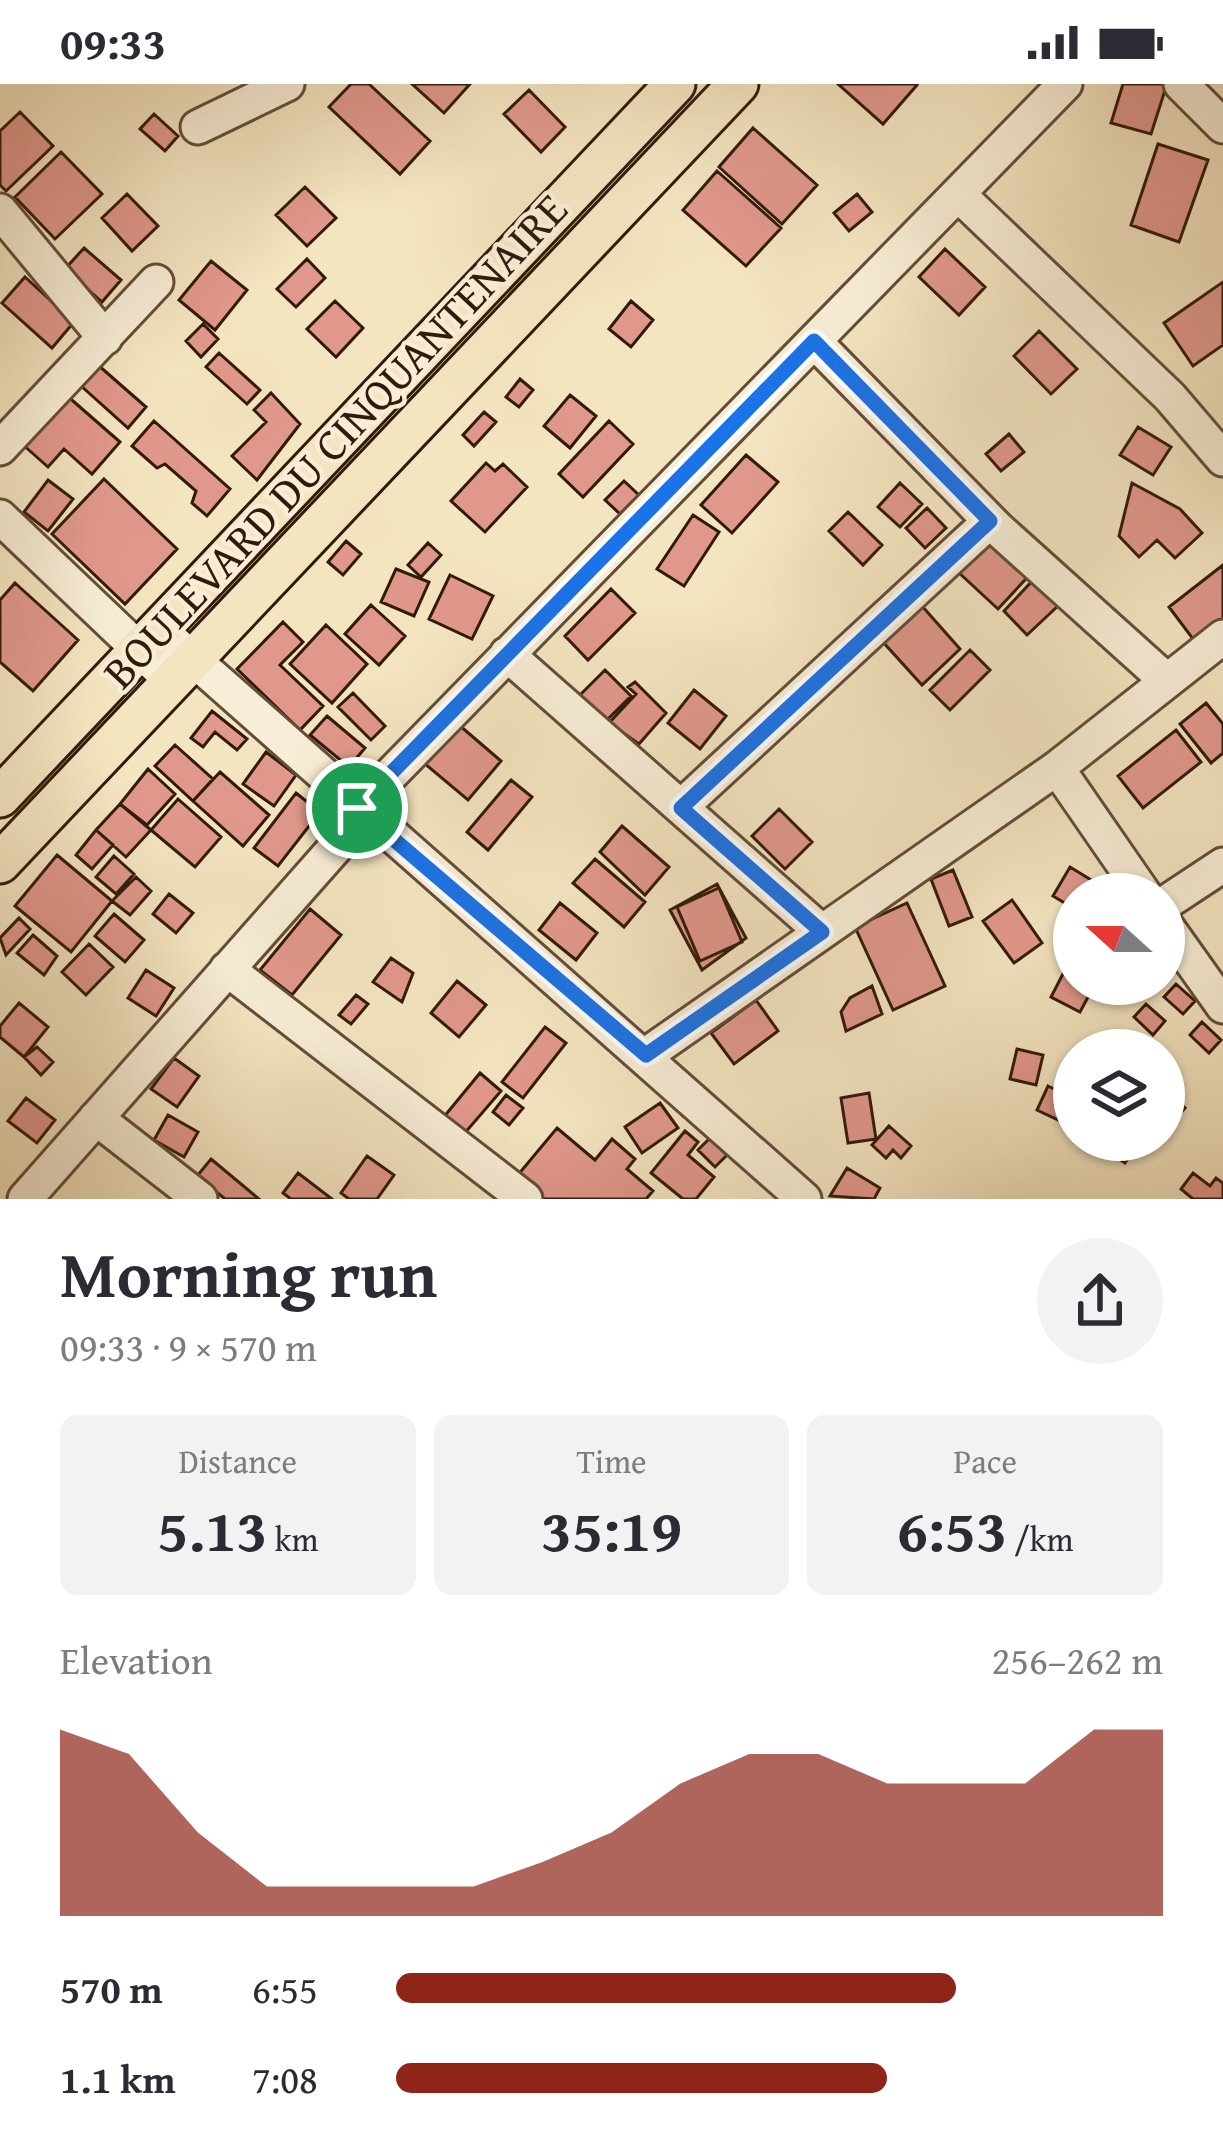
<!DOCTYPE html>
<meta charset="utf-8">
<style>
body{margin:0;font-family:"Gentium Book Plus",serif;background:#f2f2f3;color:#2b2b33;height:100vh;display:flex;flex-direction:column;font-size:45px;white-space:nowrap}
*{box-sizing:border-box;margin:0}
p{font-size:39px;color:#7c7c81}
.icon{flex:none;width:66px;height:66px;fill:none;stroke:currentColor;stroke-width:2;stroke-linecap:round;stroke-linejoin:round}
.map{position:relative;height:1115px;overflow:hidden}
.details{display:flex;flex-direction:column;background:#fff;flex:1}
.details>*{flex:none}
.needle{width:78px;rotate:291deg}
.buttons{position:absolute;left:1053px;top:789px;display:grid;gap:24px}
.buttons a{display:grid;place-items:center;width:132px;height:132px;border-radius:50%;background:#fff;box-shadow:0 3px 9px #0004;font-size:60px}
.pin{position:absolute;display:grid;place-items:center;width:102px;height:102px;color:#fff;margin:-51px;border:6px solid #fff;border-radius:50%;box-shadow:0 3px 12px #0007}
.round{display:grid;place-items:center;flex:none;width:126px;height:126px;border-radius:63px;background:#f2f2f3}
.summary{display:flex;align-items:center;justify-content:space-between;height:204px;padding:0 60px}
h1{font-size:66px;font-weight:700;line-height:90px}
.figures{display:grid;grid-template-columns:repeat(3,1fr);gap:18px;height:204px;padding:12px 60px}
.figures div{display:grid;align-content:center;border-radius:18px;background:#f2f2f3;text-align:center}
.figures b{font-size:60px;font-weight:700}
.figures small{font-size:33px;font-weight:400}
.figures p{font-size:33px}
.chart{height:336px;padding:24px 60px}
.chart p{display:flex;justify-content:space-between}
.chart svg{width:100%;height:216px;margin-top:12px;fill:#8f2418;opacity:.7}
ul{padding:0 60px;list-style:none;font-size:39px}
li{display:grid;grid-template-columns:192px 144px 1fr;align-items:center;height:90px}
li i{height:30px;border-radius:15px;background:#8f2418}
.status{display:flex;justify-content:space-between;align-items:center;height:84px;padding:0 60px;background:#fff;direction:ltr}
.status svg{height:33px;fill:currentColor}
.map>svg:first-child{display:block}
</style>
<div class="status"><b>09:33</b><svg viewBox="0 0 49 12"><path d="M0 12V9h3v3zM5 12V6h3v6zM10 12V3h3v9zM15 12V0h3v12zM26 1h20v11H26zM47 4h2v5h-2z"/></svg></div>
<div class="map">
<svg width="1223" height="1115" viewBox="0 0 1223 1115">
<rect width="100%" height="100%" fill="#f4e5c1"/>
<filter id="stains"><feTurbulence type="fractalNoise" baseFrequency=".00167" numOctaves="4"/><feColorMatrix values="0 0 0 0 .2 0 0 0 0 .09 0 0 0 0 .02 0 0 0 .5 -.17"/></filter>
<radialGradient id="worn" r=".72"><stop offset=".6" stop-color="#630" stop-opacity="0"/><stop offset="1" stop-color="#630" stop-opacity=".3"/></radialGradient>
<path fill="#e1988c" stroke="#321a0b" stroke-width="3" d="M351,0H369L430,57L400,90L329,23Z
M412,0H470L444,29Z
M838,0H916L917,1L883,40Z
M1123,0H1167L1151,50L1111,39Z
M529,6L565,43L541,68L504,30Z
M20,28L53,62L6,107L0,101V47Z
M154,30L178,52L165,67L140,45Z
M753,44L817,101L782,140L719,83Z
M1158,60L1208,76L1179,158L1131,141Z
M61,68L102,110L55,155L15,113Z
M717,87L781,144L746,182L683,126Z
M305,103L336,134L307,162L276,131Z
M127,110L158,142L132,167L102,134Z
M857,110L872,128L849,147L834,129Z
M84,164L121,196L102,218L65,185Z
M945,165L985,203L959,231L919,193Z
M307,175L325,194L296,223L277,205Z
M211,177L247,206L215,246L179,216Z
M25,193L74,238L52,264L2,219Z
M1223,198V261L1193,282L1164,239Z
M335,217L363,244L336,273L307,245Z
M631,217L653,236L631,263L609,245Z
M203,240L218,255L201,273L186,257Z
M1039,247L1077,285L1051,310L1014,272Z
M219,269L260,306L247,320L206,283Z
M98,281L146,323L128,344L80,301Z
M520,295L533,306L519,323L506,313Z
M271,309L300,340L257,396L232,372L266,338L254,326Z
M65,310L120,358L92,390L64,365L48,383L21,359Z
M570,311L596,332L570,364L544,342Z
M484,328L496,338L474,362L463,351Z
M154,337L230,405L207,432L192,419L196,407L165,380L157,384L132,362Z
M609,337L633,360L583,413L559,390Z
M1138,343L1171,363L1153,391L1120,371Z
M1009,350L1024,368L1001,387L986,370Z
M746,371L778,398L732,449L701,421Z
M486,379L495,387L503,380L527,403L485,448L451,417Z
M104,395L177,465L125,520L52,450Z
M48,396L73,415L48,447L24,428Z
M624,397L639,411L620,430L605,416Z
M900,399L922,420L900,443L878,423Z
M1132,399L1180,425L1202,449L1175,474L1157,456L1139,473L1119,452Z
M927,424L946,444L925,464L906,444Z
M848,428L882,461L863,481L829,447Z
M693,431L719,448L684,502L657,485Z
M995,446L1036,484L998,525L957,487Z
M346,457L361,470L343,491L328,478Z
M428,459L441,471L421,493L408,481Z
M1223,481V538L1196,559L1169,523Z
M396,485L429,498L414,532L381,518Z
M450,491L493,512L472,555L429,535Z
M1035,494L1060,520L1027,551L1004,527Z
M15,499L78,556L33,607L0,578V516Z
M611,505L635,529L588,576L565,552Z
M371,521L405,552L379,581L345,550Z
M922,522L960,565L922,601L883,558Z
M283,538L303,558L280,581L323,622L300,646L237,585Z
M326,541L367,580L332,619L290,580Z
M970,566L990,586L950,626L930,606Z
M605,586L631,612L604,639L578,613Z
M635,598L666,629L639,660L609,639L636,610L628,603Z
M694,606L726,632L700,665L668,639Z
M353,609L385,642L371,656L338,623Z
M1206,619L1223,640V669L1211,679L1180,640Z
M212,627L247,655L237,666L215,648L203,663L191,654Z
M327,632L365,664L349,683L310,651Z
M452,635L501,677L468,716L418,674Z
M1176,646L1201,678L1143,724L1118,692Z
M175,661L213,695L193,717L155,682Z
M266,668L296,691L274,722L243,700Z
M148,685L175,710L147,741L120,720Z
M220,688L269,731L243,762L193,717Z
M511,696L532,713L488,766L467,748Z
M296,709L320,728L278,782L254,764Z
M178,715L221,753L195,783L151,746Z
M120,720L151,746L126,773L96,746Z
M779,725L812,758L785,785L752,752Z
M622,742L669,783L645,811L600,768Z
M96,746L113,761L92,785L76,771Z
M57,771L112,817L71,868L15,822Z
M114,772L134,790L116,810L96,793Z
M595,775L645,818L624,843L573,799Z
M1070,783L1114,810H1074V836L1063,830L1068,821L1053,812Z
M953,786L972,833L949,842L931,795Z
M136,793L151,807L130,831L112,817Z
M717,800L746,854L702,886L670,826Z
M719,804L742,858L700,877L677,823Z
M169,810L193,829L176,849L153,830Z
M1012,816L1042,859L1014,879L983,837Z
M560,819L597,849L576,876L539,846Z
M907,819L945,902L893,926L855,843Z
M310,825L341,851L292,911L260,886Z
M114,830L144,856L125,878L95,852Z
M19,834L30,845L6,871L0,854Z
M33,851L57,872L44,891L17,869Z
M89,860L113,883L86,911L62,888Z
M391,874L413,889L402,918L373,898Z
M1067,882L1074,886V900H1095L1080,928L1051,913Z
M146,886L174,904L156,932L128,914Z
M457,897L486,921L459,953L431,929Z
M1176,900L1195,917L1183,930L1164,913Z
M872,902L882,930L846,947L841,928L850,914Z
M356,911L368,920L351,940L339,931Z
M756,916L778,947L734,980L711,949Z
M19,919L48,943L24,973L0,953V942Z
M1146,920L1165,937L1153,951L1134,933Z
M1202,938L1221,956L1209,969L1190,951Z
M545,943L566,959L523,1014L502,998Z
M37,963L53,978L41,991L24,973Z
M1017,965L1043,971L1036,1001L1010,995Z
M174,974L199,992L177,1023L151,1005Z
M480,989L501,1007L458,1057L438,1040Z
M1048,1002L1074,1015L1069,1041L1037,1026Z
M1164,1006L1185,1024L1164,1048Z
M869,1009L876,1055L848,1059L841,1014Z
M506,1011L523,1024L509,1041L493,1028Z
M26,1014L55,1036L37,1059L8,1037Z
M660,1019L678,1044L642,1069L625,1043Z
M168,1031L198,1048L184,1073L154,1056Z
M889,1042L911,1062L901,1074L893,1066L886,1074L872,1061Z
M557,1044L595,1076L612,1055L635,1075L627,1085L653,1107L646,1115H544L517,1092Z
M685,1047L698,1058L688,1071L714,1093L696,1115H683L651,1089Z
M710,1054L727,1071L715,1083L698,1066Z
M1091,1056H1140L1125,1079Z
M367,1072L394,1091L377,1115H349L341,1109Z
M211,1075L259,1115H225L197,1092Z
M847,1084L880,1104L874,1115L830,1112Z
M298,1089L332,1115H291L283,1109Z
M1193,1089L1210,1102L1216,1094L1223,1099V1115H1193L1181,1105Z"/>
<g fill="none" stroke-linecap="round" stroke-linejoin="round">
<g stroke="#624d38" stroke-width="39">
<path id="minor" d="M1181,0L1223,42
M198,43L287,0
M958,110L1170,313L1223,375
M0,127L105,254
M814,257L997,444L1167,597
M0,364L156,198
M0,433L172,597
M160,546L804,1115
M507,570L822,848
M1057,684L1144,810
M681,723L990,437
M357,725L1065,0
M1164,820L1223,781
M1164,839L1223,922
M227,885L525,1115
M646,971L1057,684L1223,553
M96,1034L200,1115
M25,1115L365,730"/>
</g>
<g stroke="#321a0b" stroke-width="45">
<path id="major" d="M0,713L675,0
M0,779L738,0"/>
</g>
<use href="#minor" stroke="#f8eed7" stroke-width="33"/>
<use href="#major" stroke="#f4e5c1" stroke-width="39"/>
</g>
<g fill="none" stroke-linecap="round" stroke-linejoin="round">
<g stroke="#fff" stroke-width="24">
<path id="route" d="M814,257L990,437L681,724L822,848L646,971L357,724Z"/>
</g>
<use href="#route" stroke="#1a73e8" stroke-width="15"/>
</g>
<g text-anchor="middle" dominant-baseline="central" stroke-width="9" stroke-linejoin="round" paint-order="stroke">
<g font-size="45" fill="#321a0b" stroke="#f8eed7">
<text transform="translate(334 356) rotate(-47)">BOULEVARD DU CINQUANTENAIRE</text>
</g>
</g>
<rect width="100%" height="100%" filter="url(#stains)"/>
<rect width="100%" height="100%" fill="url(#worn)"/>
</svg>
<div class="buttons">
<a><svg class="needle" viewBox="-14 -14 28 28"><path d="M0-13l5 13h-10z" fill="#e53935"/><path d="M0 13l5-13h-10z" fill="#7c7c81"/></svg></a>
<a><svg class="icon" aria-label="layers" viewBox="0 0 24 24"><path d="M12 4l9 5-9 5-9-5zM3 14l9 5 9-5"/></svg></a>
</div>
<div class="pin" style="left:357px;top:724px;background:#1e9e55"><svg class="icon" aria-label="arrive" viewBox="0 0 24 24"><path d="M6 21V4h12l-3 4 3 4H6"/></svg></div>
</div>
<section class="details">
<div class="summary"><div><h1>Morning run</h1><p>09:33 · 9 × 570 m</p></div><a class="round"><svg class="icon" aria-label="share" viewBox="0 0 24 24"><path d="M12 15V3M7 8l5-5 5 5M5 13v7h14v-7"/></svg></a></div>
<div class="figures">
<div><p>Distance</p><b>5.13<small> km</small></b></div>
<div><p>Time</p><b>35:19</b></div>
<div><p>Pace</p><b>6:53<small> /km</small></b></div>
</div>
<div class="chart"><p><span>Elevation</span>256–262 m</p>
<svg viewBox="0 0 160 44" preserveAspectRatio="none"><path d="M0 44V6L10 11L20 27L30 38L40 38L50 38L60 38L70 33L80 27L90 17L100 11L110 11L120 17L130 17L140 17L150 6L160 6V44z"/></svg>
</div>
<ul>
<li><b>570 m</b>6:55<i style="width:73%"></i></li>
<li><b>1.1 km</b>7:08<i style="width:64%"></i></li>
</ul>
</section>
